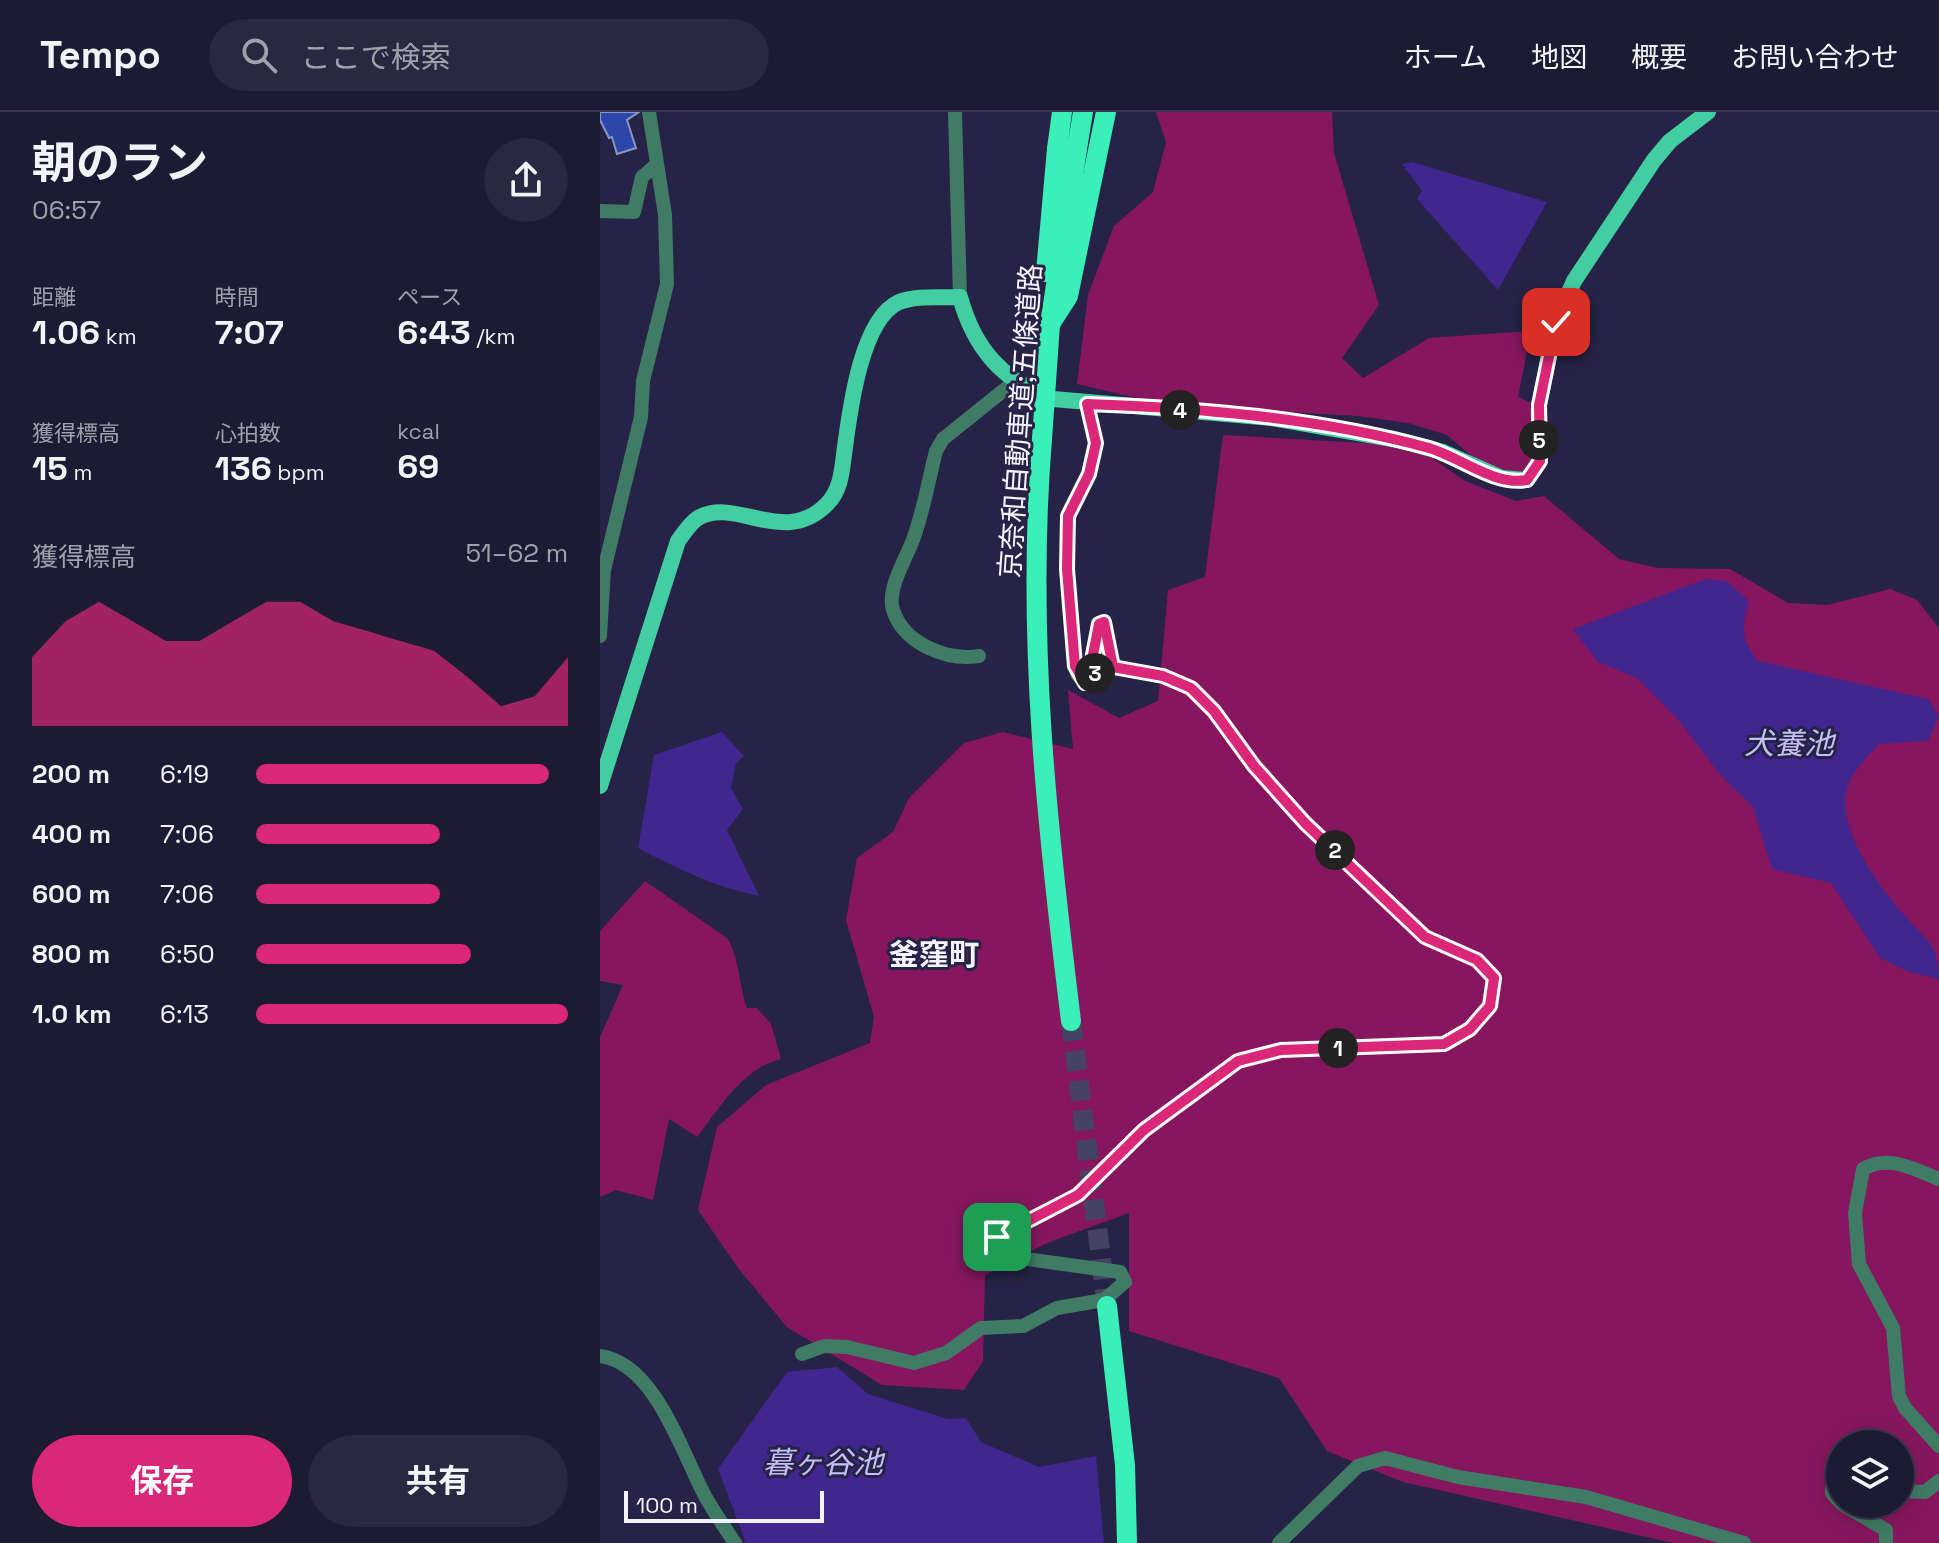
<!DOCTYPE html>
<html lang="ja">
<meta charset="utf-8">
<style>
body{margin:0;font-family:"Space Grotesk","Noto Sans JP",sans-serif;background:#2a2740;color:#f1f3f6;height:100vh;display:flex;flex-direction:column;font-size:30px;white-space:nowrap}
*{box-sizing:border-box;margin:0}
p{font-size:26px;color:#a0a1ac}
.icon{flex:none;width:44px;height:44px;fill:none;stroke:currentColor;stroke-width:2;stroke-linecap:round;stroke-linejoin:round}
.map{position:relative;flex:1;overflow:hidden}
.drawer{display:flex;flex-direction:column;background:#1d1a34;width:600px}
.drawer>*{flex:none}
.controls{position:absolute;left:1226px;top:1318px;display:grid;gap:16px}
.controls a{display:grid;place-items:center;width:88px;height:88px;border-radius:50%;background:#1d1a34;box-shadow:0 4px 20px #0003,0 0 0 2px #3b384f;font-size:40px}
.scale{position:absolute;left:24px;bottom:20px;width:200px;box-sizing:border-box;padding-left:8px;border:4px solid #f4f3fd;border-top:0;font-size:22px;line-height:28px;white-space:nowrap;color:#f4f3fd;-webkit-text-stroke:6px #272346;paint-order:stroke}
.pin{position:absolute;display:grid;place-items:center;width:68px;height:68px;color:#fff;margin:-34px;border-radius:16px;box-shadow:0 4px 12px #0006}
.km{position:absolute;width:40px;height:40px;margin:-20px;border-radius:50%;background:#222;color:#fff;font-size:22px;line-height:40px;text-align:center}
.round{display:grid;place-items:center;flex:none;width:84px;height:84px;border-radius:42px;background:#2a2740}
.summary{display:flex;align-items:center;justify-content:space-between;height:136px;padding:0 32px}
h1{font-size:44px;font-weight:700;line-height:60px}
.stats{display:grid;grid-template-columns:repeat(3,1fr);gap:12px;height:136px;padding:8px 32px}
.stats div{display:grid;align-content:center}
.stats b{font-size:34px;font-weight:700}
.stats small{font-size:22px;font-weight:400}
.stats p{font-size:22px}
.chart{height:224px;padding:16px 32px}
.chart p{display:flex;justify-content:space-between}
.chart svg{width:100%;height:144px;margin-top:8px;fill:#db2777;opacity:.7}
.cta{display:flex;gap:16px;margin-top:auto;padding:16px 32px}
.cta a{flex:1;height:92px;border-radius:48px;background:#db2777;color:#fff;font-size:32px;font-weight:700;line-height:92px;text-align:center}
.cta a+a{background:#2a2740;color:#f1f3f6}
ul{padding:0 32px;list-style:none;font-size:26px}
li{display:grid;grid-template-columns:128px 96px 1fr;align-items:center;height:60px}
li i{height:20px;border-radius:10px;background:#db2777}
header{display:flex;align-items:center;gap:48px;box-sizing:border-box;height:112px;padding:0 40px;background:#1d1a34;border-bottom:2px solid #3b384f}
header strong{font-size:38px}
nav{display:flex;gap:44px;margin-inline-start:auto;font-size:28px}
.search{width:560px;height:72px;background:#2a2740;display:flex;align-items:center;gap:20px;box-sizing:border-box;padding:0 28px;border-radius:44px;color:#a0a1ac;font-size:30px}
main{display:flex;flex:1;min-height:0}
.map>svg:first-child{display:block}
</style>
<header>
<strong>Tempo</strong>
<div class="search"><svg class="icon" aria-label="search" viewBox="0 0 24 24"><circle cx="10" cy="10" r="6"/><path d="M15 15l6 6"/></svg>ここで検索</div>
<nav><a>ホーム</a><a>地図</a><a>概要</a><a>お問い合わせ</a></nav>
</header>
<main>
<section class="drawer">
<div class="summary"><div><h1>朝のラン</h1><p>06:57</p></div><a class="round"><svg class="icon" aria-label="share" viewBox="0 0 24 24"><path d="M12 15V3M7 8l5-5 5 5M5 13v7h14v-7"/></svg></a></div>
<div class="stats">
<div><p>距離</p><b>1.06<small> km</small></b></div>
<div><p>時間</p><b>7:07</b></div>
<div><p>ペース</p><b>6:43<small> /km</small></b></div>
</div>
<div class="stats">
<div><p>獲得標高</p><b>15<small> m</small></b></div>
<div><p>心拍数</p><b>136<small> bpm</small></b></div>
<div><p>kcal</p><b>69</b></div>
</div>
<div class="chart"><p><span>獲得標高</span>51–62 m</p>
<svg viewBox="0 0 160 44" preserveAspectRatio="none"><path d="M0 44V23L10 12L20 6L30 12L40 18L50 18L60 12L70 6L80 6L90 12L100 15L110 18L120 21L130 29L140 38L150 35L160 23V44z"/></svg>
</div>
<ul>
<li><b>200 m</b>6:19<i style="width:94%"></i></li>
<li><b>400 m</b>7:06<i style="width:59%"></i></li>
<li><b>600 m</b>7:06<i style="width:59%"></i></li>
<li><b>800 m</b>6:50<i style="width:69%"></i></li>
<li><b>1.0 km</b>6:13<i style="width:100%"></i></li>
</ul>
<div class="cta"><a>保存</a><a>共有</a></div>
</section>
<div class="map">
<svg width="1339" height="1431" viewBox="0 0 1339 1431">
<rect width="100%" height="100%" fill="#272346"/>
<path fill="#86175e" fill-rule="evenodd" d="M556,0H732L734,41L779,193L742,246L763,266L829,226L931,219L918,285L931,291L935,355L925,365L876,348L847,323L808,311L758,304L566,293L477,272L488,183L514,114L553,80L566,30Z
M623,323L799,333L829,344L865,369L916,389L944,384L1019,447L1058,456L1130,457L1188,491L1227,493L1290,477L1317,488L1339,516V1431H1073L803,1370L727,1339L679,1266L529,1219V1101L447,1131L385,1163L383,1249L364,1278L282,1273L187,1215L138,1156L98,1098L117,1015L166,973L270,931L274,905L246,808L257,746L293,720L309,686L364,631L403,620L473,637L468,578L519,606L558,589L568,478L605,465ZM1240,1332H1300V1392H1240Z
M45,769L127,826C139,844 139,874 147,896H157L171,912L181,947C143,956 120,995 97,1025L69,1007L53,1088L16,1078L0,1085V925L23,873L0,869V819Z"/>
<path fill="#40268e" d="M812,50L947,90L898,178L817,87L822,79L802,52Z
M1106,467L1126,469L1149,489C1141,515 1141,528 1158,549L1328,587L1339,604L1328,629L1279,632C1267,645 1251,660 1247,677C1236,717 1280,776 1305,804C1326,828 1339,832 1339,867L1309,860L1280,846L1231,771L1172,757L1153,695L1122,665L1077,606L1038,567L997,549L973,517Z
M122,620L144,644L136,651L131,676L143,697L127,718L159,784C116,775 77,757 38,736L54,643Z
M237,1255L268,1282L348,1307L366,1306L381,1330L439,1355L496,1344L504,1431H146L118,1357L187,1260Z"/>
<path fill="#2c47a9" stroke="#8898c1" stroke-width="2" d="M0,0H39L27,8L36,36L17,42L12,25L9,26L0,8Z"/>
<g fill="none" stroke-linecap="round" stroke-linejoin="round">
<path stroke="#464261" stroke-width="20" stroke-dasharray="20 10" stroke-linecap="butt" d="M471,909L507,1194"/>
<path stroke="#407b65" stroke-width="14" d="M355,0L360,185
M0,99L34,100L42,65L56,53
M0,524L4,458L41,305L43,269L67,172L65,103L49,0
M379,544C347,549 304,532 293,498C286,475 309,443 315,422C324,395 329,367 336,339L343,327L414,270
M1339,1067C1313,1057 1289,1042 1263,1057L1255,1101L1259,1152L1293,1216L1299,1284L1305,1296L1339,1334
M202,1242L224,1234L247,1235L314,1251L346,1241L381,1216L423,1214L457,1196L504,1188L525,1170L520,1160L384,1141L397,1125L478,1083L544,1018L638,949L681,938L844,932L870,917L890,894L894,866L877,848L825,825L705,711L654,654L614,599L591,576L563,564L513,555L504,510L499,512L492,548L495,569L485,571L477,562L467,457L468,404L489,362L496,331L487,292
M0,1244C55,1251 82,1341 105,1384C114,1400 125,1416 135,1431
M1240,1365L1233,1369L1232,1381L1240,1390
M1300,1379L1325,1380L1339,1369
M1242,1392L1286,1418V1431
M679,1431L758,1354L785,1346L858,1365L986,1385L1144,1431"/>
<path stroke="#42cea1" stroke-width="16" d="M0,674L78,429C84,421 90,411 98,406C136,384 184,436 227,392C242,377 242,356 245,335C250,298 261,207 299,190C317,183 340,186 360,185C374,236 402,269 453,287L672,306L798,328L843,340L902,366L927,368L940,349L939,293L956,210L974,169L1054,48L1070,29L1108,0"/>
<path stroke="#3befb9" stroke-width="20" d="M457,37L462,0
M477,37L483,0
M450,212L468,184L506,0
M442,327C426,523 447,715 471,909
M507,1194L525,1353L527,1431"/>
<path stroke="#3befb9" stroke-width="20" d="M446,160L457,37
M442,327L450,212L477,37"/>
</g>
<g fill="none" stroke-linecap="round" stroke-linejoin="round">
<g stroke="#fff" stroke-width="16">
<path id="route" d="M397,1125L478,1083L544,1018L638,949L681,938L844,932L870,917L890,894L894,866L877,848L825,825L705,711L654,654L614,599L591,576L563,564L513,555L504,510L499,512L492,548L495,569L485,571L475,554L467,457L468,404L489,362L496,331L487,292C601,296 719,306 829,336C860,345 894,374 927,368L940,349L939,293L956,210"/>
</g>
<use href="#route" stroke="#db2777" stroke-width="10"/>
</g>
<g text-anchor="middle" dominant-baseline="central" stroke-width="6" stroke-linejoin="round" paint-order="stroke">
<g font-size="28" fill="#f4f3fd" stroke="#272346">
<text transform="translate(420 309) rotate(-86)">京奈和自動車道;五條道路</text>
</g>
<g font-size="30" font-style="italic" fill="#c2bff5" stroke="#272346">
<text x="1189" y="631">犬養池</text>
<text x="223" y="1350">暮ヶ谷池</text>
</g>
<g font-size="30" font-weight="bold" fill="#f4f3fd" stroke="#272346">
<text x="334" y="842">釜窪町</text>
</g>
</g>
</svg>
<div class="controls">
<a><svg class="icon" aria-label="layers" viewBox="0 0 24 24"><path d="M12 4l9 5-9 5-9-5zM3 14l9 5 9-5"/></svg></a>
</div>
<div class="scale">100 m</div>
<div class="pin" style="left:397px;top:1125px;background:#1e9e55"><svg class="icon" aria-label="arrive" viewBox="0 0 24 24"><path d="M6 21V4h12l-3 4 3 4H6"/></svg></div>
<div class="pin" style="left:956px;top:210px;background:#d93025"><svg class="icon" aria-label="check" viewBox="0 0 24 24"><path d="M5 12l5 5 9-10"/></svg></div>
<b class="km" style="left:738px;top:936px">1</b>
<b class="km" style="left:735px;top:738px">2</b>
<b class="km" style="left:495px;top:561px">3</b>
<b class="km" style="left:580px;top:298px">4</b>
<b class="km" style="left:939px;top:328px">5</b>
</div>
</main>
